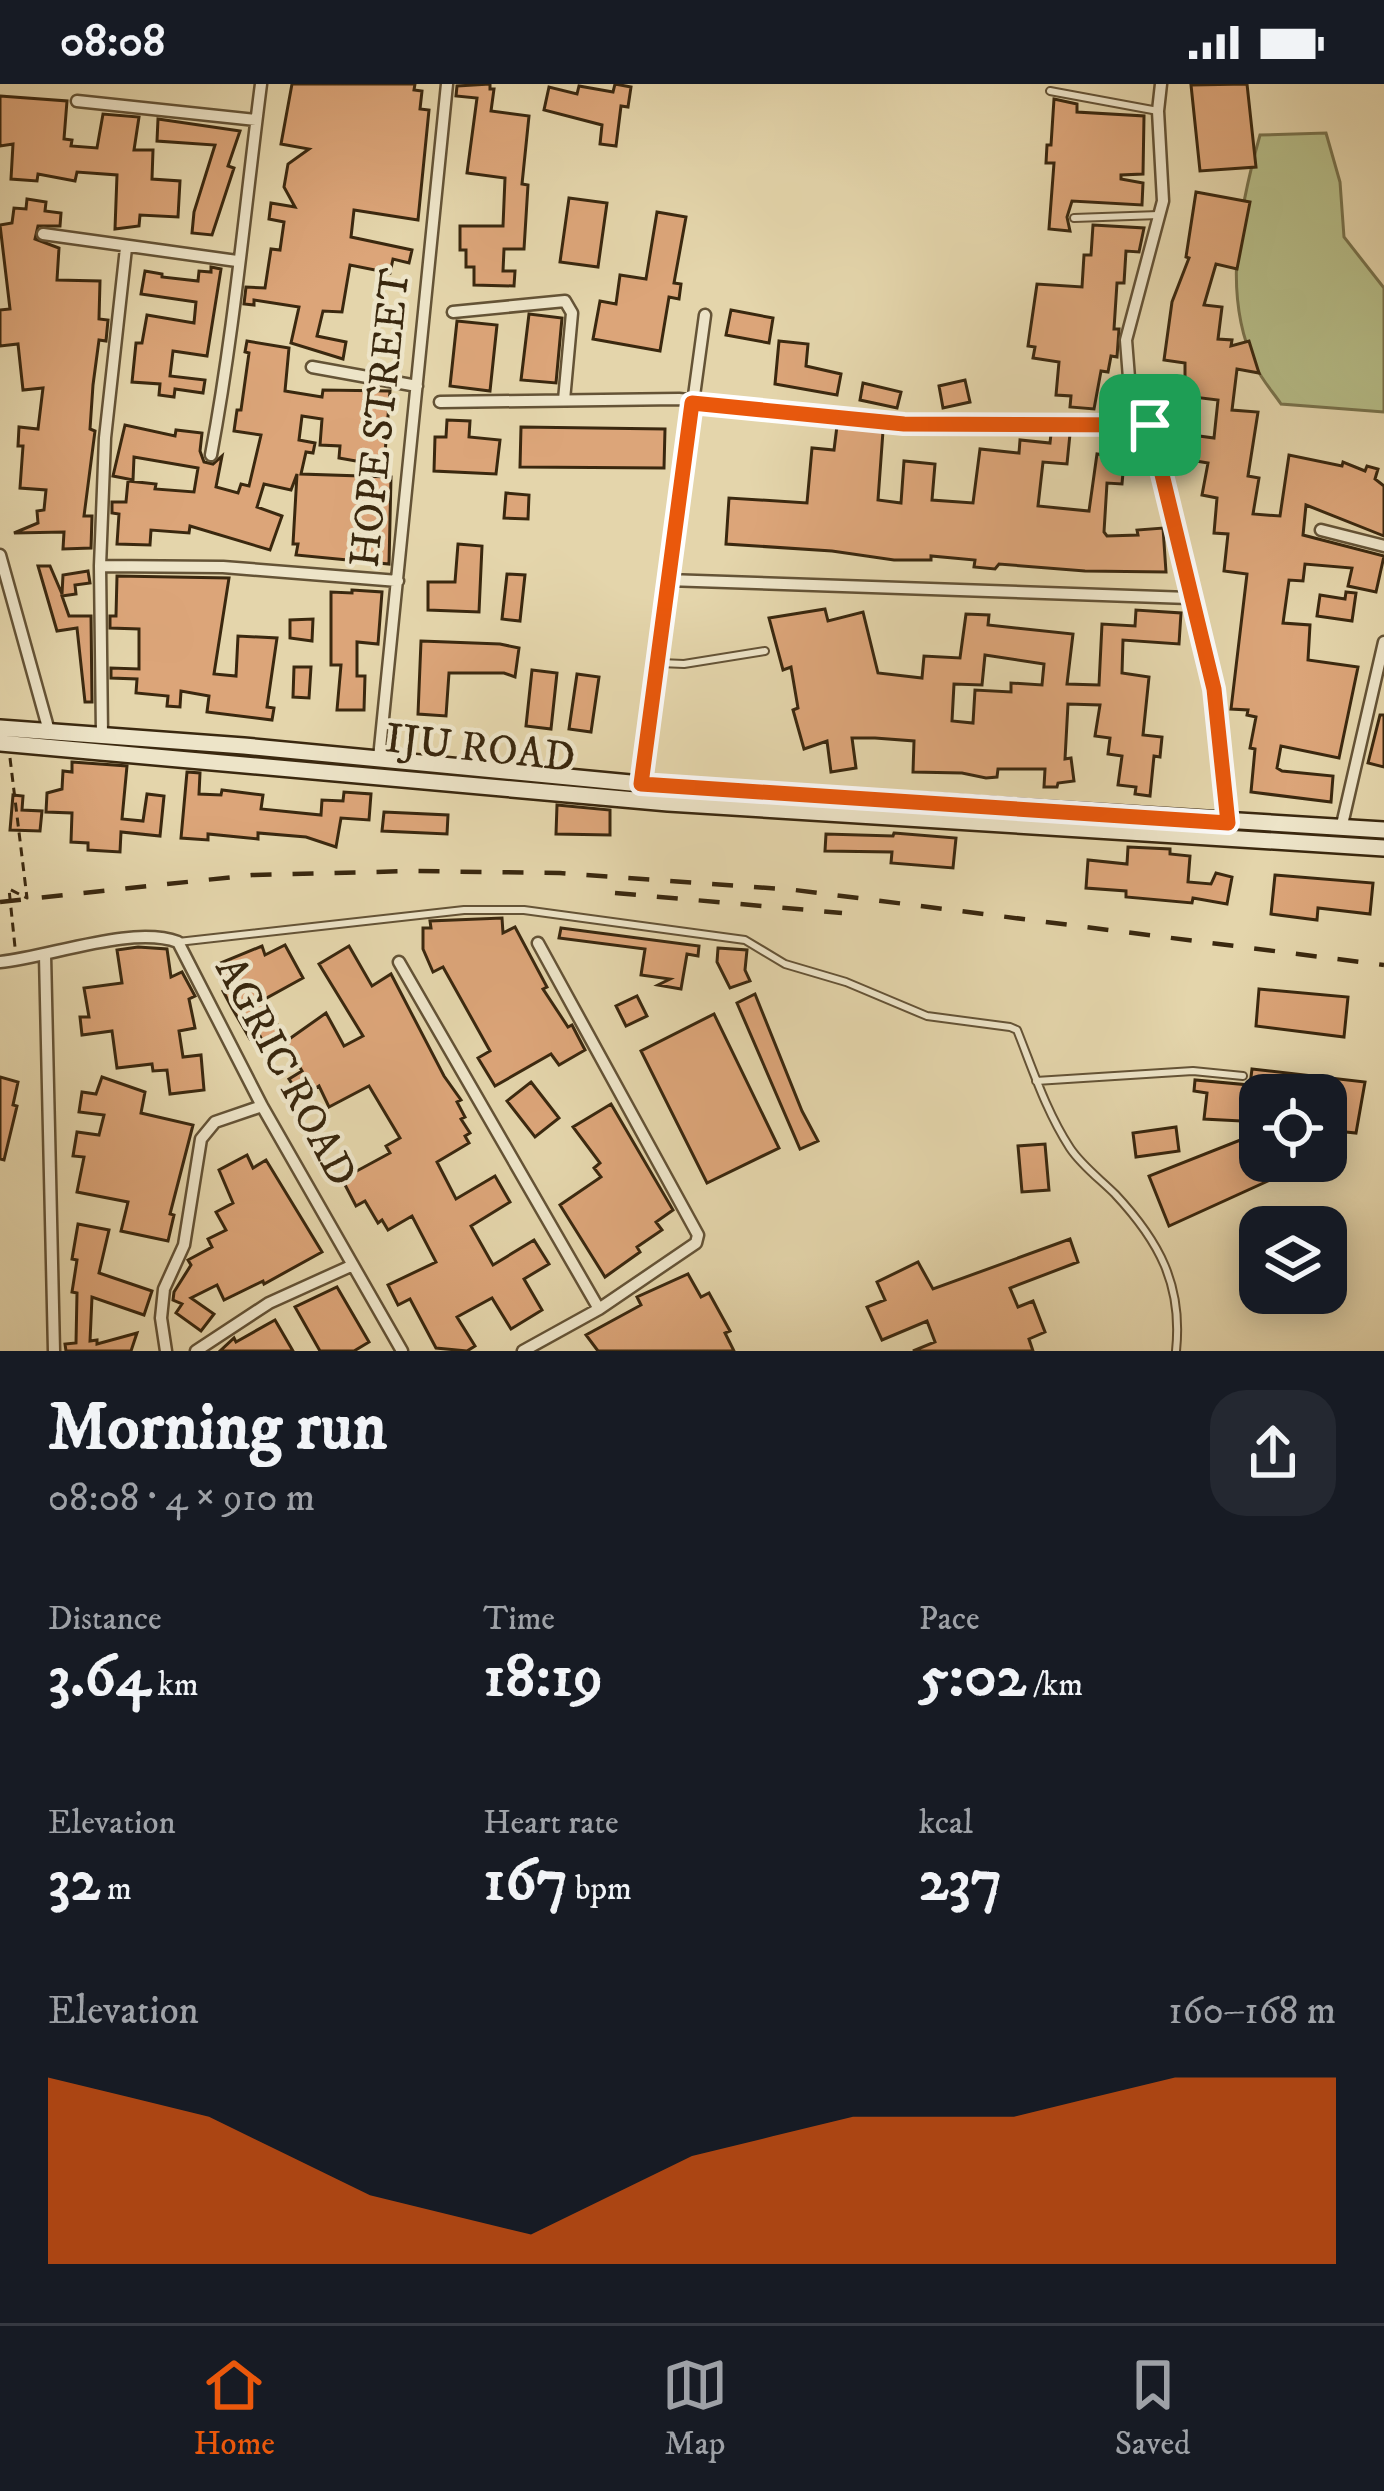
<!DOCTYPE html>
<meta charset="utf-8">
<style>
body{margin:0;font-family:"IM FELL DW Pica",serif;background:#242831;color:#f1f3f6;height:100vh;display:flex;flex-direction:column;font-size:45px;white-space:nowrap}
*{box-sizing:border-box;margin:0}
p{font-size:39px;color:#9ea1a6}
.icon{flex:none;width:66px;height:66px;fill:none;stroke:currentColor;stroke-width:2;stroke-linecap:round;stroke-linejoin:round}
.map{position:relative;height:1267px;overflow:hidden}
.panel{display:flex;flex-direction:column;background:#171b24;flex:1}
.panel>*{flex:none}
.controls{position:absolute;left:1239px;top:990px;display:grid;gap:24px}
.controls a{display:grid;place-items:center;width:108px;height:108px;border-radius:24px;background:#171b24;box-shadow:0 6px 30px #0003;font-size:60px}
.pin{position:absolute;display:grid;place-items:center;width:102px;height:102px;color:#fff;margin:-51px;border-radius:24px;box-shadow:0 6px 18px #0006}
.round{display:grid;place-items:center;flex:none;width:126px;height:126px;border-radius:36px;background:#242831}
.headline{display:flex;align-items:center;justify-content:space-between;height:204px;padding:0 48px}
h1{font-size:66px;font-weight:700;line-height:90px}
.figures{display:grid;grid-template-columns:repeat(3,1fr);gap:18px;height:204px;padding:12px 48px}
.figures div{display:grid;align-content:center}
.figures b{font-size:60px;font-weight:700}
.figures small{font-size:33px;font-weight:400}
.figures p{font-size:33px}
.chart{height:336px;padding:24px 48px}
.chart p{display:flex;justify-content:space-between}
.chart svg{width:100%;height:216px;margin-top:12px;fill:#ea580c;opacity:.7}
.status{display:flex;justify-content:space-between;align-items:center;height:84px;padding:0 60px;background:#171b24;direction:ltr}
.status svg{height:33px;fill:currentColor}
.tab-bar{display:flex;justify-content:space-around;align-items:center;height:168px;border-top:3px solid #363941;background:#171b24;font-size:33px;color:#9ea1a6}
.tab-bar a{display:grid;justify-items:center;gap:6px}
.tab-bar .on{color:#ea580c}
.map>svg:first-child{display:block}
</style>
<div class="status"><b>08:08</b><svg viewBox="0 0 49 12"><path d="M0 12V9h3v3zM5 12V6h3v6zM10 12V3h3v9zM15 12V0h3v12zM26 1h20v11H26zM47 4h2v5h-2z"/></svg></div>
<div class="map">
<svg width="1384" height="1267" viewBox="0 0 1384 1267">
<rect width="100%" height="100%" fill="#e4d5ab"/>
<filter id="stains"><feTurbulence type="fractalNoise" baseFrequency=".00167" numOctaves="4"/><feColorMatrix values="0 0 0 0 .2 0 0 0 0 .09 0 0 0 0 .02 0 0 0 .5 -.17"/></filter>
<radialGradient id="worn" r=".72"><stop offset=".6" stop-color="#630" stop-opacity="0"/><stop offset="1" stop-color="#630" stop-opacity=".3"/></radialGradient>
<path fill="#b6bd88" stroke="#78724c" stroke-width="3" d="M1326,49L1340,98L1344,153L1384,204V328L1281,320C1273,308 1261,295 1255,281C1221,210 1240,123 1260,51Z"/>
<path fill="#dca579" stroke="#3a280f" stroke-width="3" fill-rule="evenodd" d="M292,0H415L414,6L422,7L420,25L429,26L418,136L354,126L351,153L412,166L409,179L393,175L390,189L350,181L342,228L323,227L317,252L346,258L343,275L291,259L299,223L254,216V221L244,220L246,203L265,204L271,165L280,166L284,138L269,135L271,119L295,123L284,103L288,80L309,65L281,60Z
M490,0V5H494L491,27L529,32L522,100L528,101L524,165H504L503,187H515L514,202L474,201V183H466V166H460V142H503L505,94L467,89L477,14L456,12L457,2Z
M615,0L631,3L628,23L621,22L616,62L600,60L602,41L544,26L549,3L577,10L579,2L613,8Z
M1247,0L1256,83L1200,87L1191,1Z
M0,12L67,17L64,55L72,56L71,62L97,64L103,30L139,33L134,66H153L152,95L180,97L178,133L140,131L139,142L115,145L117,91L77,88L75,97L38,90L37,97L11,95L13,60L0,62Z
M1054,15L1077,20V28L1144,32L1143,90L1121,91V95L1143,99L1142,121L1072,117L1067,133L1070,147L1049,145L1054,79H1046L1047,61H1051Z
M158,35L240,47L228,82L234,84L212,151L192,149L194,128L215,61L157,57Z
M1196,108L1250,118L1237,185L1216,180L1204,221L1222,223L1218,255L1232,256L1231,262L1249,257L1259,289L1237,285L1232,326L1258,328L1248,392L1259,394L1253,430L1280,432L1289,371L1342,382L1343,378L1365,387L1367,382L1378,385L1375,395L1384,402V452L1306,421L1303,451L1384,472L1376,508L1348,502L1352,484L1305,480L1303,497L1289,496L1283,539L1310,541L1308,576L1358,583L1339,674L1281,662L1277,684L1282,687L1333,692L1331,718L1251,708L1255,665L1250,664L1256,633L1247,631L1248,626L1231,625L1247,490L1224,487L1228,450L1214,449L1217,414L1202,411L1208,379L1196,377L1199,352L1214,354L1218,316L1185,312V279L1164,276L1172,218L1189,174L1186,173Z
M569,114L607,119L598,183L560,178Z
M27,115L46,118L45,127L61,129L60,142H38L35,155L59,164L57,196L100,197L99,235L108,236L106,257L99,256L93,301L90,345L95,347L84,432H92L91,464L63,465L64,448L14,449L38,439L37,427L44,426L46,406L20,404L23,362H18L19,343L38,345L43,304L23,306L18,260L0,262V226L10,225L0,141L12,139L14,124L26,125Z
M657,128L686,133L674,199L681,200L679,215L669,213L660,267L593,255L600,217L616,220L620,191L646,195Z
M1093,141L1144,144L1139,168L1126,167L1124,199H1117L1114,245H1119L1117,273L1111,272L1108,288L1101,287L1094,325L1070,323L1071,312L1056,311L1059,278L1033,274L1035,263L1028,262L1037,200L1082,203L1084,171H1091Z
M211,183L221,185L207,272L173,267L170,292L205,296L203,309L175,305L174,313L159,311L160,300L132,298L136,259H142L147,231L194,239L196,218L141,210L145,187L162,190V193L198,197L199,187L211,188Z
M731,226L773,234L769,259L726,251Z
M529,230L562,234L556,299L521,296Z
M457,237L497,241L490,307L450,302Z
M247,257L289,264L285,307L322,313L323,306L390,307L384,382L339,374L340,362L320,361L322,335L302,332L299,356L315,359L313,369L306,368L301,390L391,393L389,480L296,471L298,460H293L297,390L291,406L264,400L257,423L282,432L270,466L190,442L189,449L151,446L150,461L117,460L119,430L112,429V418H126L128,397L156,400L155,405L194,408L198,384L134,373L133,396L113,392L125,341L175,352L176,346L202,349L200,367L204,378L213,380L222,372L216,403L238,409L241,400L249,402L261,351L234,347L237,326H241L249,269L245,268Z
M779,257L808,260L806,282L841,290L837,311L775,300Z
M965,296L970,318L943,324L939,302Z
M863,299L901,308L897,324L860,316Z
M447,336L470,337L469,353L500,356L496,390L434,387L435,353H446Z
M837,342L883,347L878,416L901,419L904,377L935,380L932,416L973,419L980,365L1019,369L1020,356L1050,359L1051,350H1070L1067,380L1043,378L1038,422L1089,427L1097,370L1105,371L1107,350L1143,351V369L1125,367L1122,400L1107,399L1104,448L1107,452L1138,451L1137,446L1163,444L1166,488L1085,487L999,480L995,485L974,483L975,476L931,472V476H894L832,467L726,460L729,414L807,419L812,364L834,366Z
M521,343L665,345L664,384L520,383Z
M506,409L529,411L528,435L504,434Z
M458,460L482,462L479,528L428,526V498H455Z
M38,482H50L62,510L63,491L88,487L90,499L75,501L76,510L62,512L69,532H91L92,618H85L77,544L57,547Z
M507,490L525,491L520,537L502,535Z
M117,492L229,494L214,590L236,592L238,552L277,554L267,623L274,624L272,636L207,628L209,612L181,607L180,623L167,622L168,612L136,609L137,595L111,594V584L139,585V545L110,544V532H116Z
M352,506L382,508L378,560L357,558V592H365L364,626H337L341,581H331V508L352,509Z
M1346,508L1356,509L1352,537L1317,532L1320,511L1345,515Z
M825,525L828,537L863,528L878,589L922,594L924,572L960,574L966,530L989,531L988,541L1073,550L1067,600L1099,601L1102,540L1135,542L1136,526L1181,529L1179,560L1123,556L1122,589L1149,593L1143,651L1162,653L1160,673L1154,672L1150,712L1135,710L1136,703L1118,701L1122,672L1108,670L1110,654L1095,652L1100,621L1068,620L1065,675L1071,674L1074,697L1058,699L1057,703H1044L1045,685H998L997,693L986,694L962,689L913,688L914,657L875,654H852L856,684L831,688L827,657L804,665L793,626L798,624L791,583L783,586L769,534ZM985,571L1044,580L1042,601L1011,599V608L975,606L973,639L952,637L954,600L982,601Z
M313,535L312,557L290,554V536Z
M421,557L500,560L519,564L515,593L504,589H449L446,632L418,630Z
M294,583H311L309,614L293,613Z
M532,586L557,589L551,645L526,642Z
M577,590L599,593L591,648L569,645Z
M1380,631H1384V683L1368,679Z
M72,678L127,682L122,735L143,737L147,710L164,712L160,752L121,748L120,768L88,766V759L71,758L72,729L46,728L47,709L62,705L63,687L72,688Z
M187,688L200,689L199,710L221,711L222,706L263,711L261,725L321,731L322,716L343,717L344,708L371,710L369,736L341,734L336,763L306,753L258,749V755L208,750V756L181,754Z
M13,711L23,712L22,726L42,727L40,747L10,746Z
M557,721L610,726V751L556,750Z
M384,728L448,731L447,750L382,747Z
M894,749L956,754L953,784L891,779L892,768L825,767L826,750L893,752Z
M1128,763L1170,765V770L1190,772L1188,798L1211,800L1216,789L1232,793L1227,820L1193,814L1192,819L1126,813V807L1086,804L1088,776L1127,780Z
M1275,791L1373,799L1370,830L1318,824L1317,836L1271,830Z
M502,834L503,849L515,843L547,903L543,905L568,943L572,941L585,966L559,981L551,970L495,1002L478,974L490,967L443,883L433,888L423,865V844H431L430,837Z
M561,844L699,862L698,872L687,870L681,905L658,901L670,895L641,891L645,865L559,854Z
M285,861L303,894L265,915L282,951L264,960L259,950L250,955L232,924L223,907L228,904L218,880L262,862L265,871Z
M349,862L372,902L391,890L444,992L461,1016L457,1018L465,1033L461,1035L470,1049L465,1052L469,1059L437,1078L456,1115L495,1092L510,1118L471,1142L493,1181L534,1156L549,1180L524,1195L542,1226L511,1245L492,1214L457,1233L475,1262L467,1267L436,1264L410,1215L398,1221L388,1201L436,1178L412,1132L388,1146L382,1136L378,1139L365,1117L356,1122L342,1095L390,1069L386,1062L400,1054L369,1002L329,1023L319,1002L301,1014L289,995L302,987L285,958L326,929L344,962L363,952L319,880Z
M138,863L167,865L171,893L182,888L195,912L189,915L195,944L179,947L183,973L201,971L204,1006L170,1010L167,986L153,987L152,980L117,984L112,947L82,951L80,933H89L84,904L122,899L117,866Z
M718,864L747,866L745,886L750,897L730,904L717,878Z
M1259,905L1348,913L1344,953L1256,942Z
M755,910L802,1027L818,1057L800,1065L737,919Z
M637,912L647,932L626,942L616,922Z
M714,930L779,1064L707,1099L641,967Z
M1252,985L1365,998L1356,1049L1326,1046V1011H1260V1038L1204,1035L1207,1009L1194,1007L1195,996L1250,1001Z
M0,993L18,998L13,1021L17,1022L4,1076L0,1075Z
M102,993L145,1008L141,1029L193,1041L170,1130L174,1131L168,1157L121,1147L128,1118L77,1108L84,1073L73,1072L77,1048L99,1051L104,1031L79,1028L82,1008L96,1010Z
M531,998L559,1034L535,1053L507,1017Z
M611,1020L673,1126L656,1138L662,1146L637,1163L640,1168L605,1193L560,1121L601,1093L594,1084L600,1079L573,1043Z
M1176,1043L1179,1067L1136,1073L1133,1049Z
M1253,1051L1270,1096L1169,1142L1149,1092Z
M1045,1060L1049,1106L1022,1108L1018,1062Z
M247,1071L253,1084L266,1076L322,1168L264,1200L263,1197L224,1216L217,1201L191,1214L214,1230L201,1247L176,1229L182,1220L173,1216L174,1208L191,1181L188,1176L212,1163L208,1155L226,1146L216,1128L233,1119L219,1086Z
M78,1140L109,1146L99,1189L152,1207L144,1231L92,1213L90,1257L97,1256V1260L137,1249L131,1267H66L65,1260L76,1259L77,1209L72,1208L77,1176L72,1175Z
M1070,1155L1078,1178L1010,1204L1018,1223L1033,1217L1045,1248L1029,1255L1033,1267H913L935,1258L927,1237L882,1256L867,1223L885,1216L877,1198L918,1178L933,1205Z
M688,1190L701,1213L709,1209L730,1247L725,1249L734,1267H598L586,1251L641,1221L637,1213Z
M337,1203L369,1258L354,1267H320L295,1223Z
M275,1236L293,1267H220L234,1254L236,1258Z"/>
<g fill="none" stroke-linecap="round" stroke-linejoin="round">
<g stroke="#645336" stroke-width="10">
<path id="lane" d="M1050,7L1158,27
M1074,134L1159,131
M660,579L684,580L765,567
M178,858L464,826H524L745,856L785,880L846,898L927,932L1010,943L1017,946C1033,986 1046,1027 1070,1064C1082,1082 1100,1095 1115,1110C1159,1157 1183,1201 1176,1267
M1036,997L1193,987L1243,992"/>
</g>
<g stroke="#645336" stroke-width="15">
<path id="street" d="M1161,0L1158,27L1163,117L1126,256L1129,294L1151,341L1213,605L1228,739
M77,17L256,36
M43,150L237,177
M453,228L565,217L572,229L564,316
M312,283L417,302
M440,318L679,315L904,339L1151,341
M211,371C234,248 245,124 261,0
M1321,446L1384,462
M0,471L49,647
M100,482L223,483L398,497
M667,496L1189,514
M102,651L100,482L105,354L126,164
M379,674L447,0
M641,700L705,231
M1341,745L1384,558
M45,871L54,1267
M0,878C50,873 132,841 178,858L262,1022L402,1267
M399,878L599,1225
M166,1267L161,1234L164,1205L184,1161L201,1055L215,1038L262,1022
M196,1267L269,1219L353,1181
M523,1267L599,1225L696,1159L698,1151L538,859"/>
</g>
<g stroke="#3a280f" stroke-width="20">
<path id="secondary" d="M0,644L244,662L641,700L1384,746
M0,659L668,719L1384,764"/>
</g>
<path stroke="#3a280f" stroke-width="3" stroke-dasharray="9 6" stroke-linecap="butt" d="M10,674L27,814L9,805L15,863"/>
<use href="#lane" stroke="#ede4c8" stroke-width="6"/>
<use href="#street" stroke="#ede4c8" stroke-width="10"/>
<use href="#secondary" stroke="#ede4c8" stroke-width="15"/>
<path stroke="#3a280f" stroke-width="4.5" stroke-dasharray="21 21" stroke-linecap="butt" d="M615,809L842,829
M0,818L252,791L412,787L560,789L795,806L1384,881"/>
</g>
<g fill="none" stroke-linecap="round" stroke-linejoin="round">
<g stroke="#fff" stroke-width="24">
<path id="route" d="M692,319L904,340L1150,341L1214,605L1228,739L641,700Z"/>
</g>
<use href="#route" stroke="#ea580c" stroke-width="15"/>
</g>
<g text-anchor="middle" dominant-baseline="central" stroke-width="9" stroke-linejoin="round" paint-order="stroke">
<g font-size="42" fill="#3a280f" stroke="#ede4c8">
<text transform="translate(381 334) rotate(-84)">HOPE STREET</text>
<text transform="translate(480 665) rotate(6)">IJU ROAD</text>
<text transform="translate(285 988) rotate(62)">AGRIC ROAD</text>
</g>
</g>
<rect width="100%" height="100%" filter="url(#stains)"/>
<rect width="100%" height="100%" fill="url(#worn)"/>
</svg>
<div class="controls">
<a><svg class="icon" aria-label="locate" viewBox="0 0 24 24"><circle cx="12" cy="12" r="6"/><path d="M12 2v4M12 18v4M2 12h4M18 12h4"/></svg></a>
<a><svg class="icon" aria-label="layers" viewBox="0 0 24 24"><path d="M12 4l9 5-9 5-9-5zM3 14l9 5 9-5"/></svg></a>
</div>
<div class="pin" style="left:1150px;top:341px;background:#1e9e55"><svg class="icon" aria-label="arrive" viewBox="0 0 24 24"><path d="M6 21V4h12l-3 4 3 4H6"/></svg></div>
</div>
<section class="panel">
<div class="headline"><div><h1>Morning run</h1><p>08:08 · 4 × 910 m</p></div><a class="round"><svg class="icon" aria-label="share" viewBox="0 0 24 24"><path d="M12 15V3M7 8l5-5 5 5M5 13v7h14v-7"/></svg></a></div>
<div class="figures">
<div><p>Distance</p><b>3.64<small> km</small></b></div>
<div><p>Time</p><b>18:19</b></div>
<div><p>Pace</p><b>5:02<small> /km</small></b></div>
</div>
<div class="figures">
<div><p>Elevation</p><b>32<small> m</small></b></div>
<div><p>Heart rate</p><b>167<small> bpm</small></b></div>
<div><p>kcal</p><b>237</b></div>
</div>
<div class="chart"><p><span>Elevation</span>160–168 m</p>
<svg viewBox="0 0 160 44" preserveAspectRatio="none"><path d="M0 44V6L10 10L20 14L30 22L40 30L50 34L60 38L70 30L80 22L90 18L100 14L110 14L120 14L130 10L140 6L150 6L160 6V44z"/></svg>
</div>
</section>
<nav class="tab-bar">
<a class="on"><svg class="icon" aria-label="home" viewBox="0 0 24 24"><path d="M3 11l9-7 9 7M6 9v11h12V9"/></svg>Home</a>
<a><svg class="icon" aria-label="map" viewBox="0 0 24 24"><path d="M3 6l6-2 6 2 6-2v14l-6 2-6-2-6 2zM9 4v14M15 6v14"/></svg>Map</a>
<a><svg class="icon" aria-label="saved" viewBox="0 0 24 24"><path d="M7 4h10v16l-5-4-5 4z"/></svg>Saved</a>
</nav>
